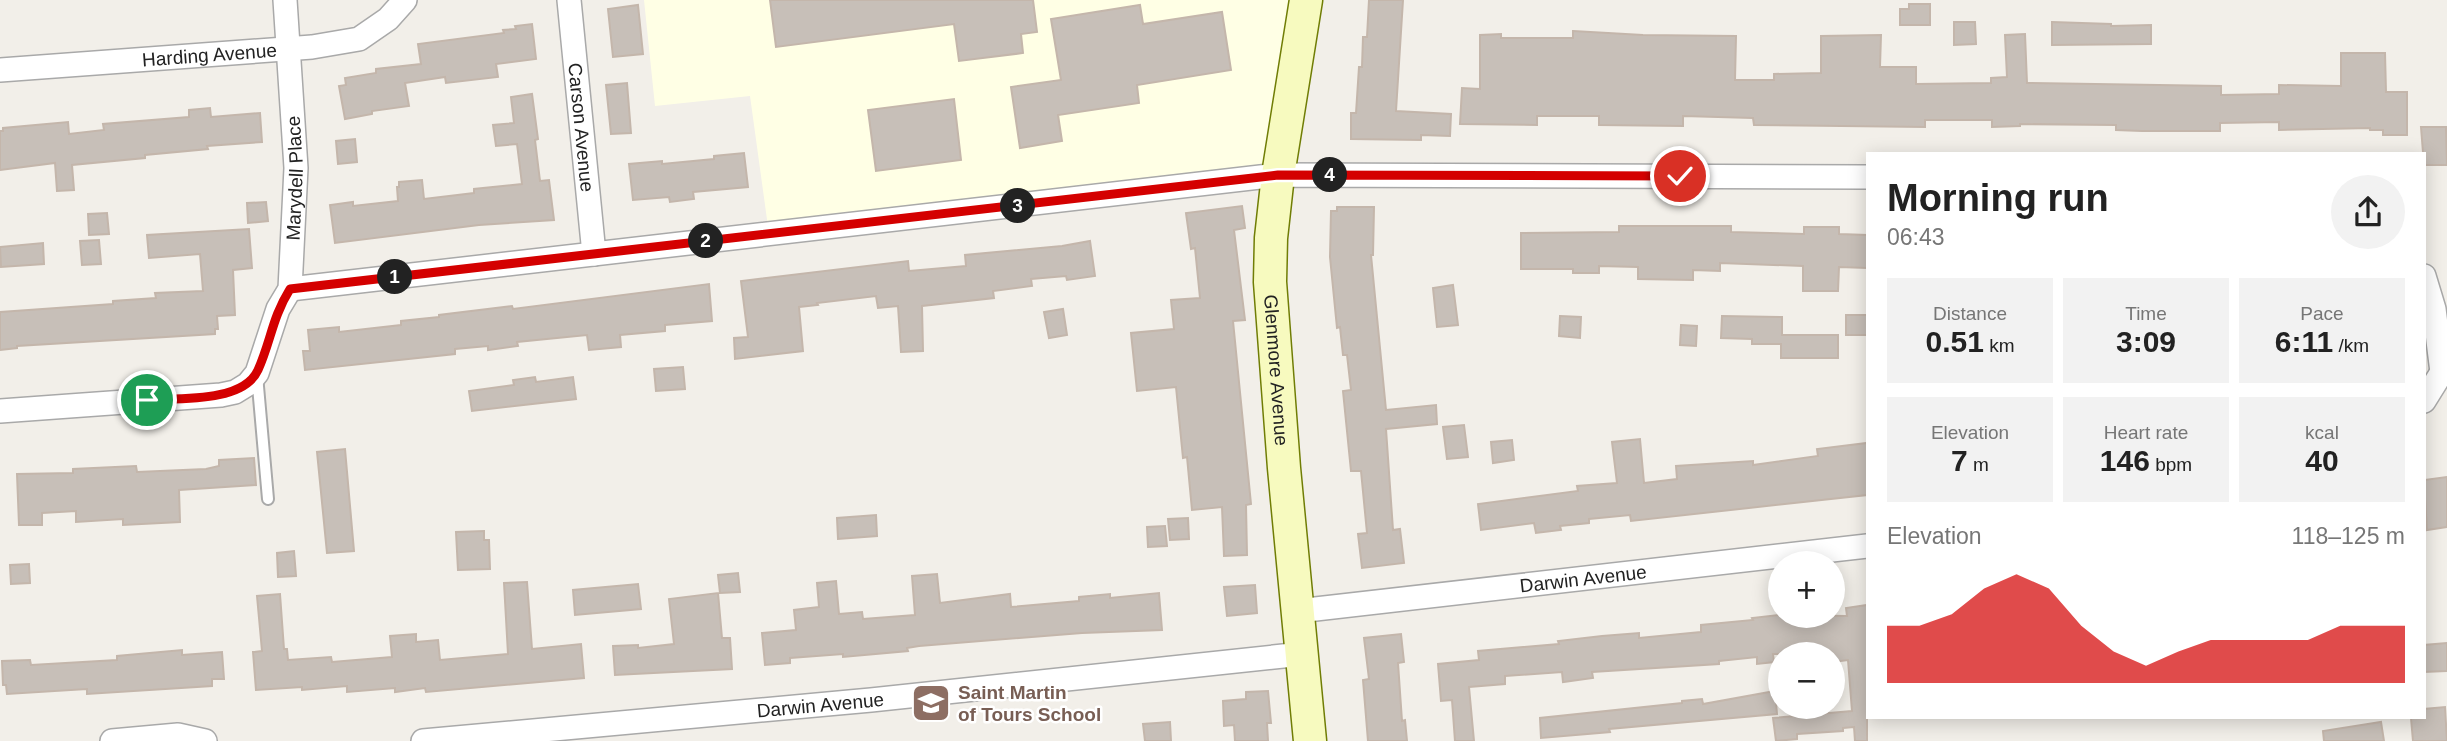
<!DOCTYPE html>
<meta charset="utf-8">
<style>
body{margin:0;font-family:Arial,sans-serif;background:#f2f2f2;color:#222;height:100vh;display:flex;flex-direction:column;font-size:26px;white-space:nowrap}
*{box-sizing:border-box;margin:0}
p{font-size:23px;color:#767676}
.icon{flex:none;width:38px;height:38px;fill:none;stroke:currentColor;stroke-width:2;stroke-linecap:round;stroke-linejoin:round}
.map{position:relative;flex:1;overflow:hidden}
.sheet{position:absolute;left:1866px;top:152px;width:560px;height:567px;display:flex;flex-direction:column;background:#fff;border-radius:0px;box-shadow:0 4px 18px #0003}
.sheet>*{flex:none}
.buttons{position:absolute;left:1768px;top:551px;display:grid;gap:14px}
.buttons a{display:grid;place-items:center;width:77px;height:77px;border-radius:50%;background:#fff;box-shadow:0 4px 18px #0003;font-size:35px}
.pin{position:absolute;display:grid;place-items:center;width:60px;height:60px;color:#fff;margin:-30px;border:4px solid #fff;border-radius:50%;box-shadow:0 2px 7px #0007}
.km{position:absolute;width:35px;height:35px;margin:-18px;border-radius:50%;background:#222;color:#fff;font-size:19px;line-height:35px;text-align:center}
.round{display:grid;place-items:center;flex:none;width:74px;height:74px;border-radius:37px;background:#f2f2f2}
.head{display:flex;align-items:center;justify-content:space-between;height:119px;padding:0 21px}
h1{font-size:38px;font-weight:700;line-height:52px}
.figures{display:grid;grid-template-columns:repeat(3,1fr);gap:10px;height:119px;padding:7px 21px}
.figures div{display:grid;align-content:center;border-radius:0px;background:#f2f2f2;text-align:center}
.figures b{font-size:30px;font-weight:700}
.figures small{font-size:19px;font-weight:400}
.figures p{font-size:19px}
.chart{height:196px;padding:14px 21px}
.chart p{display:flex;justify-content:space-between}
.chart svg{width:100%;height:126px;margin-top:7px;fill:#d40000;opacity:.7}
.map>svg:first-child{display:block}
</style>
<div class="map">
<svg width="2447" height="741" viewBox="0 0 2447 741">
<rect width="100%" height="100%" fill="#f2efe9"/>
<path fill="#ffffe5" d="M644,0H1306L1278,175L769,234L750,96L655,106Z"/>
<path fill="#c7bfb8" stroke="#c4b6ab" stroke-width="2" d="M770,0H1033L1037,32L1021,34L1023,53L959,61L954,24L776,47Z
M1369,0H1403L1396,111L1451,114L1450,136L1421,135V140L1351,139V113H1356L1359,67H1362L1363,37H1367Z
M1909,4H1930V25H1900V9H1909Z
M638,5L643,54L613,57L608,9Z
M1140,5L1143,24L1222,12L1231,70L1137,85L1139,103L1058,115L1062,141L1020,148L1011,87L1061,80L1051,19Z
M1954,22H1975L1976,44L1954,45Z
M2052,22L2111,24V26L2151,25V44L2052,45Z
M532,24L536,59L496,64L498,77L446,83L445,77L405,83L409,106L372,111V114L345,119L339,86L346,85L345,78L376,73V69L421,64L418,44L504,33L503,30L516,29L515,26Z
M1573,31L1643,35L1736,36L1735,80H1774V74L1821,73V36L1881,35L1880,67H1916V84L1991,83V78L2007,77L2005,35L2025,34L2027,83L2221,86V95L2279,94V85L2341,86V53H2385L2386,92H2407V135H2383V130H2370V128L2279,130V122L2220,123V131H2142L2116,130V125L2020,124V126L1992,127V120H1925V127L1754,125L1753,118L1683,116V126L1599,125V116H1537V125L1460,124L1462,88L1480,89V35L1501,34V38H1573Z
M627,83L631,133L611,134L606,85Z
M532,94L538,139L535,140L540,181L549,180L554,220L479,225L335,243L330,205L353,202V206L398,201L397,187H399V182L422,180L424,199L474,193V189L522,184L517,144L496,146L493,125L514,123L511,97Z
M954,99L961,160L876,171L868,110Z
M210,108L211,117L260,113L262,142L207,146L208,149L145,155V158L72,165L74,190L57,191L55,163L0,170V131H3V128L68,122L69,134L104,130L103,124L189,117V110Z
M2421,127H2446L2447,165H2424Z
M355,139L357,162L338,164L336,141Z
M744,153L748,187L693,192L694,199L670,202L669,197L633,200L629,164L662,161V164L714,159V156Z
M266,202L268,221L248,223L247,203Z
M1242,206L1245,228L1234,230L1245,320L1233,321L1251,504L1246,505L1247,555L1224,556L1222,507L1192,510L1187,457L1183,458L1176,387L1137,391L1131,333L1174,329L1171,300L1200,298L1195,248L1191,249L1186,213Z
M1337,207H1374L1373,255H1371L1386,410L1436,405L1437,424L1386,429L1393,530L1400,529L1404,563L1362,568L1358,534L1367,533L1361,471H1351L1343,391L1351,390L1347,355H1343L1340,327L1337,328L1330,257L1331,211H1337Z
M107,213L109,234L89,235L88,214Z
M1619,226H1731V232L1804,234V227H1839V234L1867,235V268L1839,267L1838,291H1803V266L1720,263V271L1693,270V280L1638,279V267L1599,266V273H1573V269H1521V233L1619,232Z
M249,229L252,268L233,270L235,315L217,316L218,329H215V334L17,346V348L0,350V312L113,304V301L156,298L155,293L203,291L200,254L149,258L147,235Z
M99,240L101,264L82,265L80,241Z
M1090,241L1095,276L1067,280L1066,276L1031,279L1032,286L993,291L994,298L922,306L923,351L901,352L898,306L878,308L876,296L817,303L818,305L799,307L803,351L735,359L734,338L748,337L741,281L908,261L909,271L966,266L965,255L1062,246Z
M43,243L44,264L1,267L0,247Z
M709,284L712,321L665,325V331L620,335L621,347L589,350L587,335L517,342L518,346L488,350V346L455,349V354L305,370L303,351H310L308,330L339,327V332L401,325V321L439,317V315L512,306L513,309Z
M1453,285L1458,325L1437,327L1433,288Z
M1063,309L1067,335L1049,338L1044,312Z
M1846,315H1867V335H1846Z
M1560,316L1581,317L1580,338L1559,336Z
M1722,316L1782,317V335H1838V358H1781V344H1752V339L1721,338Z
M1681,325L1697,326L1696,346L1680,345Z
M683,367L685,389L656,391L654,369Z
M535,377L536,382L573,377L576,399L472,411L469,391L514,385L513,380Z
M1464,425L1468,457L1447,459L1443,427Z
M1640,439L1644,483L1677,479L1676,466L1753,461V465L1818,456L1817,449L1867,443V495L1631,521L1630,515L1589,519V523L1560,526L1561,530L1536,533L1534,523L1481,530L1478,504L1578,491L1577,486L1617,483L1612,442Z
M1512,440L1514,460L1493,463L1491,442Z
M345,449L354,551L327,553L317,452Z
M254,458L256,485L179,490L180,522L123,525V519L76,522V511L42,513V525H19L17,474L73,473V469L136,466L137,472L206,469L219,466V460Z
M2447,477V527L2427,530L2424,480Z
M876,515L877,536L838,539L837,518Z
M1188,518L1189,539L1170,540L1168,519Z
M1165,526L1167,546L1148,547L1147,527Z
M484,531V540H489L490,569L458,570L456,532Z
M294,551L296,576L278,577L277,553Z
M29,564L30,583L11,584L10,565Z
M738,573L740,592L720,593L718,575Z
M937,574L940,603L1010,594L1011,607L1079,601V597L1110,594V598L1159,593L1162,630L1082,633L919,646L907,648L908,651L843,657V654L790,658V663L765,665L762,633L796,630L794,610L819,607L817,583L836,581L839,614L862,612L863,619L915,615L912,576Z
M527,582L532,649L581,644L584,678L426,692L425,688L395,692V688L347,692V686L302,690V687L256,690L253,652L262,651L257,596L280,594L284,649H287L288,660L331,657L332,662L392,657L390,636L416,634V642L438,640L440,660L508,654L504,583Z
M638,584L641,609L575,615L573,590Z
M1255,585L1257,613L1227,616L1224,587Z
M718,593L722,638H730L732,669L615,675L613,646L638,645V648L674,644L669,599Z
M1867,605V741H1855L1854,727L1843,728V731L1797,734V739L1776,741L1773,718L1852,711L1848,660L1832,662V654H1773L1774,662L1757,664V657L1719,661V664L1592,672L1593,678L1563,682L1562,672L1505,676V684L1469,687L1474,741H1455L1452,700L1441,701L1438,664L1479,660L1478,651L1559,644L1558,641L1602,636L1639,633V638L1701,632V625L1753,620L1752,618L1779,615L1847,616L1846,608Z
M1401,634L1404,662L1398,663L1402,721L1405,720L1407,741H1368L1363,680L1369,679L1364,638Z
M2447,643V671L2424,672V645Z
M182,650V655L222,652L224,679H212V686L87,694V689L7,694L6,685H3L2,661L30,660L31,665L117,660V656Z
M1268,691L1271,723H1267L1268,741H1235L1234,725L1224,726L1223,701L1246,699V692Z
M1775,691L1777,714L1609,729L1610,732L1541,738L1540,718L1682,703V701L1702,699L1703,704Z
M2445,707L2447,741H2413L2411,718H2424V709Z
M1170,722L1171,741H1145L1143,724Z
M2381,722L2384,741H2324L2323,731Z"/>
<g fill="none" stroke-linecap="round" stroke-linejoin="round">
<g stroke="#a9a9a9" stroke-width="14">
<path id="lane" d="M257,375L268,499"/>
</g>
<g stroke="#a9a9a9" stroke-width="26">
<g id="street">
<path id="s1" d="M569,0L594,254"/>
<path id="s2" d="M0,70L312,47L359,39L388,19L405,0"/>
<path d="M2424,276L2434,309L2442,372"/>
<path d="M290,289L1278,175L1867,177"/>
<path d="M2424,401L2442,372"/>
<path id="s3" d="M0,411L221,395L235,392L248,384L257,373L278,309L290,289L296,168L285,0"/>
<path id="s4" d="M1298,611L1867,546"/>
<path d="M112,741L178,735L205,741"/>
<path id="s5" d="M423,741L871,700L1302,654"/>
</g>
</g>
<g stroke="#707d05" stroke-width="35">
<g id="secondary">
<path id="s6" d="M1306,0L1278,175L1271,238L1270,282L1284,468L1310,741"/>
</g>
</g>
<use href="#lane" stroke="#fff" stroke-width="10"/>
<use href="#street" stroke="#fff" stroke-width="23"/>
<use href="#secondary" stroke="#f7fabf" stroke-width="32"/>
</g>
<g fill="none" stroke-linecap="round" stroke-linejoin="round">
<g stroke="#fff" stroke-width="14">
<path id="route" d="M147,400C178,398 243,403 258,370C271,341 272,318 290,289L1278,175L1680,176"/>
</g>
<use href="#route" stroke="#d40000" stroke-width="9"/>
</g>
<defs>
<g id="school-square" transform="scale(2.0125)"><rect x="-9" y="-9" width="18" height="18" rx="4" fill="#8d6e63" stroke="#fff"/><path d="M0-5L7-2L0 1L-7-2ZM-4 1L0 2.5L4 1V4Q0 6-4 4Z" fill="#fff"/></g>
</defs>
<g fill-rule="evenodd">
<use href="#school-square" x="931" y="703"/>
</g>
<g text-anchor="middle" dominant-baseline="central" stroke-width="5" stroke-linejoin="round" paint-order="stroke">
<g font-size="19" fill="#222" stroke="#fff">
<text stroke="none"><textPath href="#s2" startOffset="210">Harding Avenue</textPath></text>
<text stroke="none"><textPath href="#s1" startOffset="128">Carson Avenue</textPath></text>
<text stroke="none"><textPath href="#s3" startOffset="467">Marydell Place</textPath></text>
<text stroke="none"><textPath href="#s6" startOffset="373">Glenmore Avenue</textPath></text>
<text stroke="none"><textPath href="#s4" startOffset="287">Darwin Avenue</textPath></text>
<text stroke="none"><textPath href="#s5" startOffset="399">Darwin Avenue</textPath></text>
</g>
<g font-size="19" font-weight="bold" fill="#785e54" stroke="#fff" text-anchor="start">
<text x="958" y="692">Saint Martin<tspan x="958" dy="22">of Tours School</tspan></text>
</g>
</g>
</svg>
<div class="buttons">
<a>+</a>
<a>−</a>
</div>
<div class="pin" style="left:147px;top:400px;background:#1e9e55"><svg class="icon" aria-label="arrive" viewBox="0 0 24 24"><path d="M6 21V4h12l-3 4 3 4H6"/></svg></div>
<div class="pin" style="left:1680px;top:176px;background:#d93025"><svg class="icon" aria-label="check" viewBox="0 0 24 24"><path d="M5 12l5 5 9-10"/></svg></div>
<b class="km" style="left:395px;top:277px">1</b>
<b class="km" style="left:706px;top:241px">2</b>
<b class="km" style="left:1018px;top:206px">3</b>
<b class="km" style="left:1330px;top:175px">4</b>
<section class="sheet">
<div class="head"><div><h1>Morning run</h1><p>06:43</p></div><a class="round"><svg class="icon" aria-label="share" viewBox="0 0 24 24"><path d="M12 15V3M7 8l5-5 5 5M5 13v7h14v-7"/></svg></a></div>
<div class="figures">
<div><p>Distance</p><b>0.51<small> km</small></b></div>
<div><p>Time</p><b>3:09</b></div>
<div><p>Pace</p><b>6:11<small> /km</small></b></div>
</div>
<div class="figures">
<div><p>Elevation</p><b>7<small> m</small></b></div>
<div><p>Heart rate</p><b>146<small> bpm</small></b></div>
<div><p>kcal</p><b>40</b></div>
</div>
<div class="chart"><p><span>Elevation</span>118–125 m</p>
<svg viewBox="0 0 160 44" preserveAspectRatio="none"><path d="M0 44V24L10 24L20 20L30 11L40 6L50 11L60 24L70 33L80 38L90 33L100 29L110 29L120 29L130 29L140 24L150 24L160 24V44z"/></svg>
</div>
</section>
</div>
